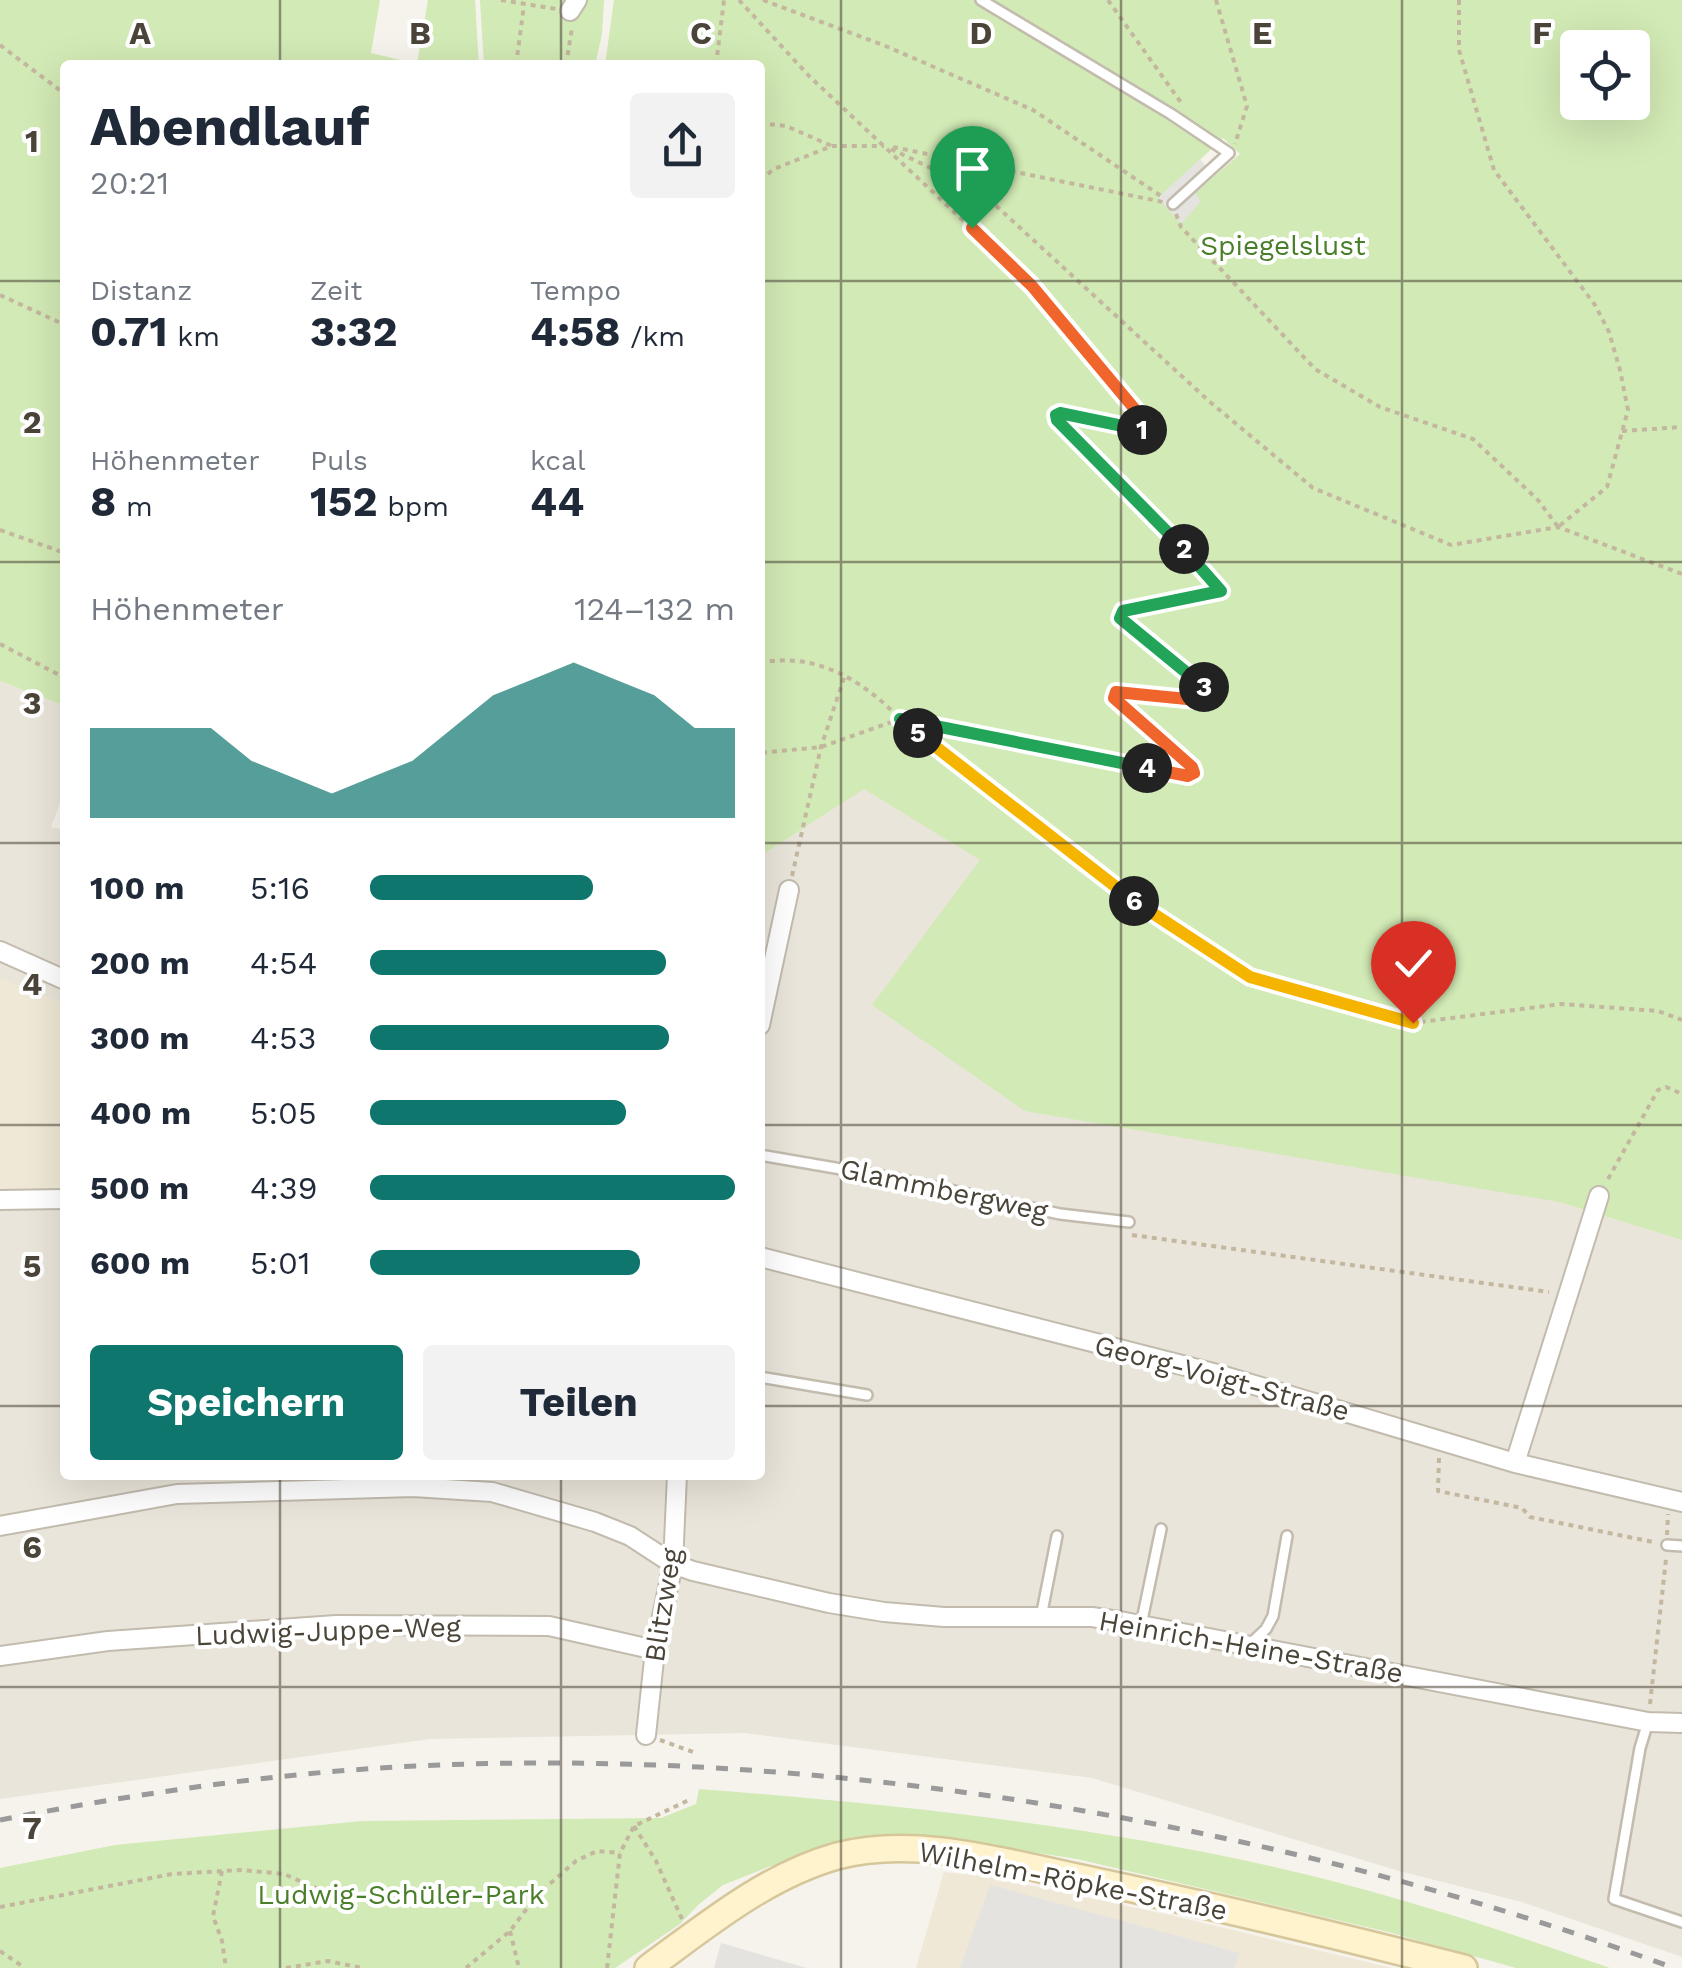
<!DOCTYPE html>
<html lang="de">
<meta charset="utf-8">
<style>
body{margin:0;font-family:"Work Sans",sans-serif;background:#f2f2f3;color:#1f2937;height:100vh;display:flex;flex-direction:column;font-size:38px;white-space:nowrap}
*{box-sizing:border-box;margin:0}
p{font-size:32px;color:#747a83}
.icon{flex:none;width:55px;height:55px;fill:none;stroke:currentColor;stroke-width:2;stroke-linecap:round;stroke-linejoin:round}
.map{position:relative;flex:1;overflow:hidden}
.sheet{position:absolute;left:60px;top:60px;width:705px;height:1420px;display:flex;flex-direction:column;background:#fff;border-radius:10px;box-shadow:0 10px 40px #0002}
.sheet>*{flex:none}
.tools{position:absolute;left:1560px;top:30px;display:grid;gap:20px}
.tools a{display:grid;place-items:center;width:90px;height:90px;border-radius:10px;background:#fff;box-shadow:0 10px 40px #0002;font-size:50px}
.pin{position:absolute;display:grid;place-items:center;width:85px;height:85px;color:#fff;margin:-102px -42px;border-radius:50% 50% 50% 0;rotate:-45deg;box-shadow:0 0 10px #0007}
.pin .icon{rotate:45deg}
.km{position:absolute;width:50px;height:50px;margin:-25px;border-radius:50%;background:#222;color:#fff;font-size:28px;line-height:50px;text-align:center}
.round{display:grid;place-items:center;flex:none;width:105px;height:105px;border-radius:10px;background:#f2f2f3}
.headline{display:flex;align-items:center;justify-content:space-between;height:170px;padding:0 30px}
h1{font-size:55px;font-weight:700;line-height:75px}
.figures{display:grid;grid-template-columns:repeat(3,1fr);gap:15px;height:170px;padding:10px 30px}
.figures div{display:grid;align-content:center}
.figures b{font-size:42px;font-weight:700}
.figures small{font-size:28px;font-weight:400}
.figures p{font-size:28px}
.chart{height:280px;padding:20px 30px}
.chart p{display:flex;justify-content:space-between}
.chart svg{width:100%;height:180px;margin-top:10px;fill:#0f766e;opacity:.7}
.button{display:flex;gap:20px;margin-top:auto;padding:20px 30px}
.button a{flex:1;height:115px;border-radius:10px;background:#0f766e;color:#fff;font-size:40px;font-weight:700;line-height:115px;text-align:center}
.button a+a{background:#f2f2f3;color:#1f2937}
ul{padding:0 30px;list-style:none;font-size:32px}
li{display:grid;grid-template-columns:160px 120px 1fr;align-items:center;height:75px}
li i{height:25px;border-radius:12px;background:#0f766e}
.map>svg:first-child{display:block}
</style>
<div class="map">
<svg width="1682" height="1968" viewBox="0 0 1682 1968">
<rect width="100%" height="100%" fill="#f6f3ec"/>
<path fill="#eae5da" d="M0,681L65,706V790L51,827L65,830V1475H760V856L864,788L1559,1202L1682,1240V1957L1522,1902L1399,1871L1092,1778L744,1733L430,1739L0,1799Z"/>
<path fill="#efe8d6" d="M0,978L65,1004V1192L0,1194Z
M944,1872L991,1877L1174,1916L1392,1968H916Z"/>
<path fill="#d2eab5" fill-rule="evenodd" d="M0,0H380L371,53L417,64L428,0H475L479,65H65V706L0,681Z
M480,0H604L602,34L595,65H484Z
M614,0H1682V1240L1559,1202L1025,1111L872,1005L980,860L864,789L760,856V65H605ZM1578,48H1632V102H1578ZM1223,138L1240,154L1194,194L1158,199Z
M699,1789C930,1807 1178,1834 1401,1900C1471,1920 1541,1944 1610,1968H1516L1392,1933L1077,1859L962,1841L865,1837H851L853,1841L785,1865L771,1866L723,1885L698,1905L680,1924L615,1968H0V1868L115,1845L362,1821L661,1818L696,1804Z"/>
<path fill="#e5e3e0" d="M1200,159L1214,175L1195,193L1201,201L1181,224L1158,198Z
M990,1885L1240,1953L1234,1968H960Z
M721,1943L807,1968H714Z"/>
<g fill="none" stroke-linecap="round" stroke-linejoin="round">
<g stroke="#c2bbae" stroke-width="14">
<path id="service" d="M981,0L1171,114L1229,153L1173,204
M760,1155L899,1179L1060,1214L1129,1222
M760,1377L867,1395
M1667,1545L1682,1546
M1041,1617L1057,1536
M1141,1625L1161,1529
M1250,1644L1266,1629L1273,1616L1287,1536
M1648,1722L1640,1748L1614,1899L1682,1922"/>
</g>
<g stroke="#c2bbae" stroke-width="22">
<path id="minor" d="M570,11L577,0
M0,951L65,980
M760,1025L789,890
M0,1200L65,1199
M760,1257L1221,1375L1515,1463L1682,1502
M1515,1463L1599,1196
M0,1526L177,1494L413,1487L492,1492L595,1522L630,1536L673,1564L693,1571L829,1603L884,1612L944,1617H1092L1125,1622L1648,1722L1682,1723
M0,1656L108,1641L336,1625L549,1626L655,1650
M646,1735L655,1650L673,1564L677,1475"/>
</g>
<g stroke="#d6c79b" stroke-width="30">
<path id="secondary" d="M648,1968C707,1925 766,1876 837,1856C917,1835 1008,1863 1086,1879C1213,1906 1339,1936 1464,1968"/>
</g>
<path stroke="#c4b79f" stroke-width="4" stroke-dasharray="5 5" stroke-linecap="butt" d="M501,0L556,9
M739,0L809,76L1033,286L1138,413L1147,424L1144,431L1060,413L1056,415L1057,420L1221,586V591L1123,611L1120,618L1210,692L1207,701L1116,692L1114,698L1192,767L1193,773L1188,776L900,719L821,747L760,753
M763,0L888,47L1033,110L1161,196
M1108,0L1182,104
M1216,0L1247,106L1235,144
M1459,0V50L1494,170L1595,305L1609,332L1620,370L1628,410L1607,487L1558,527
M0,45L65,94
M516,65L524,5
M566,65L572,28
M716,65L724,0
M760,123L786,126L832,146
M893,147L1163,202
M891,149L981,192L1210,402L1313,488L1451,545L1558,527L1682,574
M760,180L774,169L832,146H884
M1176,214L1181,227L1315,369L1380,407L1473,439L1538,500L1558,527
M0,295L65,325
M1622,431L1682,427
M0,530L65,553
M0,644L65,678
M760,663C815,651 864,681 900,719L1140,906L1250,977L1413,1023L1561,1004L1658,1011L1682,1020
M792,876L821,747L845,675
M1608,1179L1658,1090L1666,1087L1682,1094
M1132,1235L1549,1292
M1439,1458L1438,1491L1522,1508L1530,1517L1653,1542
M1667,1535L1668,1514
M1650,1704L1666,1559
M660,1740L693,1752
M634,1826L656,1861L682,1919
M222,1871L213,1916L222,1941L226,1968
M0,1907L172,1874L242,1870L284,1874L334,1896L537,1895
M510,1931L519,1968
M0,1951L25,1968
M286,1968L328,1961L362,1968
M466,1968L510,1931L537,1895L576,1861L597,1851L620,1853
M607,1968L620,1853L634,1826L691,1799"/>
<use href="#service" stroke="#fff" stroke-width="9"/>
<use href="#minor" stroke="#fff" stroke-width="18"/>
<use href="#secondary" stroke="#fff3cd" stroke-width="25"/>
<path stroke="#9a9a9a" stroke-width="5" stroke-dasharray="12 12" stroke-linecap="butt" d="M0,1820C145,1792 293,1770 441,1765C848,1749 1292,1828 1674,1968"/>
</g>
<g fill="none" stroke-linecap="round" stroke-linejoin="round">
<g stroke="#fff" stroke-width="20">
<path id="split-1" d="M972,228L1032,286L1138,413L1147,429L1142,430"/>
</g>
<g stroke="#fff" stroke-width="20">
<path id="split-2" d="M1142,430L1060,413L1056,415L1057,420L1184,549"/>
</g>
<g stroke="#fff" stroke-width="20">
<path id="split-3" d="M1184,549L1221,591L1123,611L1120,618L1204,687"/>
</g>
<g stroke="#fff" stroke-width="20">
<path id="split-4" d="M1147,768L1188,776L1194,773L1192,767L1114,698L1116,692L1207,701L1210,692L1204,687"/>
</g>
<g stroke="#fff" stroke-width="20">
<path id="split-5" d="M918,733L900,719L1147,768"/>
</g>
<g stroke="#fff" stroke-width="20">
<path id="split-6" d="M918,733L1134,901"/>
</g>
<g stroke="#fff" stroke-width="20">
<path id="split-7" d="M1134,901L1250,977L1413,1023"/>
</g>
<use href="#split-1" stroke="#f0652b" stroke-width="12"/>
<use href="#split-2" stroke="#22a559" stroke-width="12"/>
<use href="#split-3" stroke="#22a559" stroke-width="12"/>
<use href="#split-4" stroke="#f0652b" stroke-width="12"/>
<use href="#split-5" stroke="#22a559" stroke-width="12"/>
<use href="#split-6" stroke="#f5b400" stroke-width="12"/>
<use href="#split-7" stroke="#f5b400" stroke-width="12"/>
</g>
<path fill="none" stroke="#4b4439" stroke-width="2.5" stroke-opacity="0.55" d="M280,0V65M561,0V65M841,0V1968M1121,0V1968M1402,0V1968M0,281H65M760,281H1682M0,562H65M760,562H1682M0,843H65M760,843H1682M0,1125H65M760,1125H1682M0,1406H65M760,1406H1682M280,1475V1968M561,1475V1968M0,1687H1682"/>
<g text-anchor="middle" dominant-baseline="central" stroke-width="8" stroke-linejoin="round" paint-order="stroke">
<g font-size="28" fill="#4a7f2a" stroke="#fff">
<text x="1283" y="245">Spiegelslust</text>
<text x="401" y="1894">Ludwig-Schüler-Park</text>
</g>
<g font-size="28" fill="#4b4439" stroke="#fff">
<text transform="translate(944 1190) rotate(12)">Glammbergweg</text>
<text transform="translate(1222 1378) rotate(15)">Georg-Voigt-Straße</text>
<text transform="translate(663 1605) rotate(-81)">Blitzweg</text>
<text transform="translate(328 1631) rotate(-2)">Ludwig-Juppe-Weg</text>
<text transform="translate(1251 1647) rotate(10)">Heinrich-Heine-Straße</text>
<text transform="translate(1073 1881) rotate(11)">Wilhelm-Röpke-Straße</text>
</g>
</g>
<g font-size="32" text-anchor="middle" font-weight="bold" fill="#4b4439" stroke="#fff" stroke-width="8" stroke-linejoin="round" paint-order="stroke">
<text x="140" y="44">A</text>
<text x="420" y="44">B</text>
<text x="701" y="44">C</text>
<text x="981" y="44">D</text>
<text x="1262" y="44">E</text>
<text x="1542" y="44">F</text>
<text x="32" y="152">1</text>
<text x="32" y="433">2</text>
<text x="32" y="714">3</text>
<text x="32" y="995">4</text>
<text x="32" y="1277">5</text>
<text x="32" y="1558">6</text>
<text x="32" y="1839">7</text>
</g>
</svg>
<div class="tools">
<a><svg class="icon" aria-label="locate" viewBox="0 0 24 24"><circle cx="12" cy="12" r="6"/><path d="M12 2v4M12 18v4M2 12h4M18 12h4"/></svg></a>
</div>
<div class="pin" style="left:972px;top:228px;background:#1e9e55"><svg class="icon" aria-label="arrive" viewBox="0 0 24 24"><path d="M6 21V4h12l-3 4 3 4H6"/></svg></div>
<div class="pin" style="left:1413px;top:1023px;background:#d93025"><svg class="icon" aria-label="check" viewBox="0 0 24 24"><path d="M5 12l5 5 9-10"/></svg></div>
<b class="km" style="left:1142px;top:430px">1</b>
<b class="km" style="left:1184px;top:549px">2</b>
<b class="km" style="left:1204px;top:687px">3</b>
<b class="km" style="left:1147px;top:768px">4</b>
<b class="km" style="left:918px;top:733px">5</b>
<b class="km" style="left:1134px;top:901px">6</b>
<section class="sheet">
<div class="headline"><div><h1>Abendlauf</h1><p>20:21</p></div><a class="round"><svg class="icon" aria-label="share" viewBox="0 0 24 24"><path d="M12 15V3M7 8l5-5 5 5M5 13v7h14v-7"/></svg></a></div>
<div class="figures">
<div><p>Distanz</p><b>0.71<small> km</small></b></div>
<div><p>Zeit</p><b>3:32</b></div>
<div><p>Tempo</p><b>4:58<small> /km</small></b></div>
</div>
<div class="figures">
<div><p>Höhenmeter</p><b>8<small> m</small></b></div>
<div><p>Puls</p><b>152<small> bpm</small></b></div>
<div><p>kcal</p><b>44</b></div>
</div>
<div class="chart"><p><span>Höhenmeter</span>124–132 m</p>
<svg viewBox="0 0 160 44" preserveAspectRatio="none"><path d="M0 44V22L10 22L20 22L30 22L40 30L50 34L60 38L70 34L80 30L90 22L100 14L110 10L120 6L130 10L140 14L150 22L160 22V44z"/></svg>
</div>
<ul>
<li><b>100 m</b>5:16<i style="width:61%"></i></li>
<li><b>200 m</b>4:54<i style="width:81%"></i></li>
<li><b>300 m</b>4:53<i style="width:82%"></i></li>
<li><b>400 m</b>5:05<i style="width:70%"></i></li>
<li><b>500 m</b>4:39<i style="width:100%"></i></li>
<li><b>600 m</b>5:01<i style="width:74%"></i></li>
</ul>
<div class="button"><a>Speichern</a><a>Teilen</a></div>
</section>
</div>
